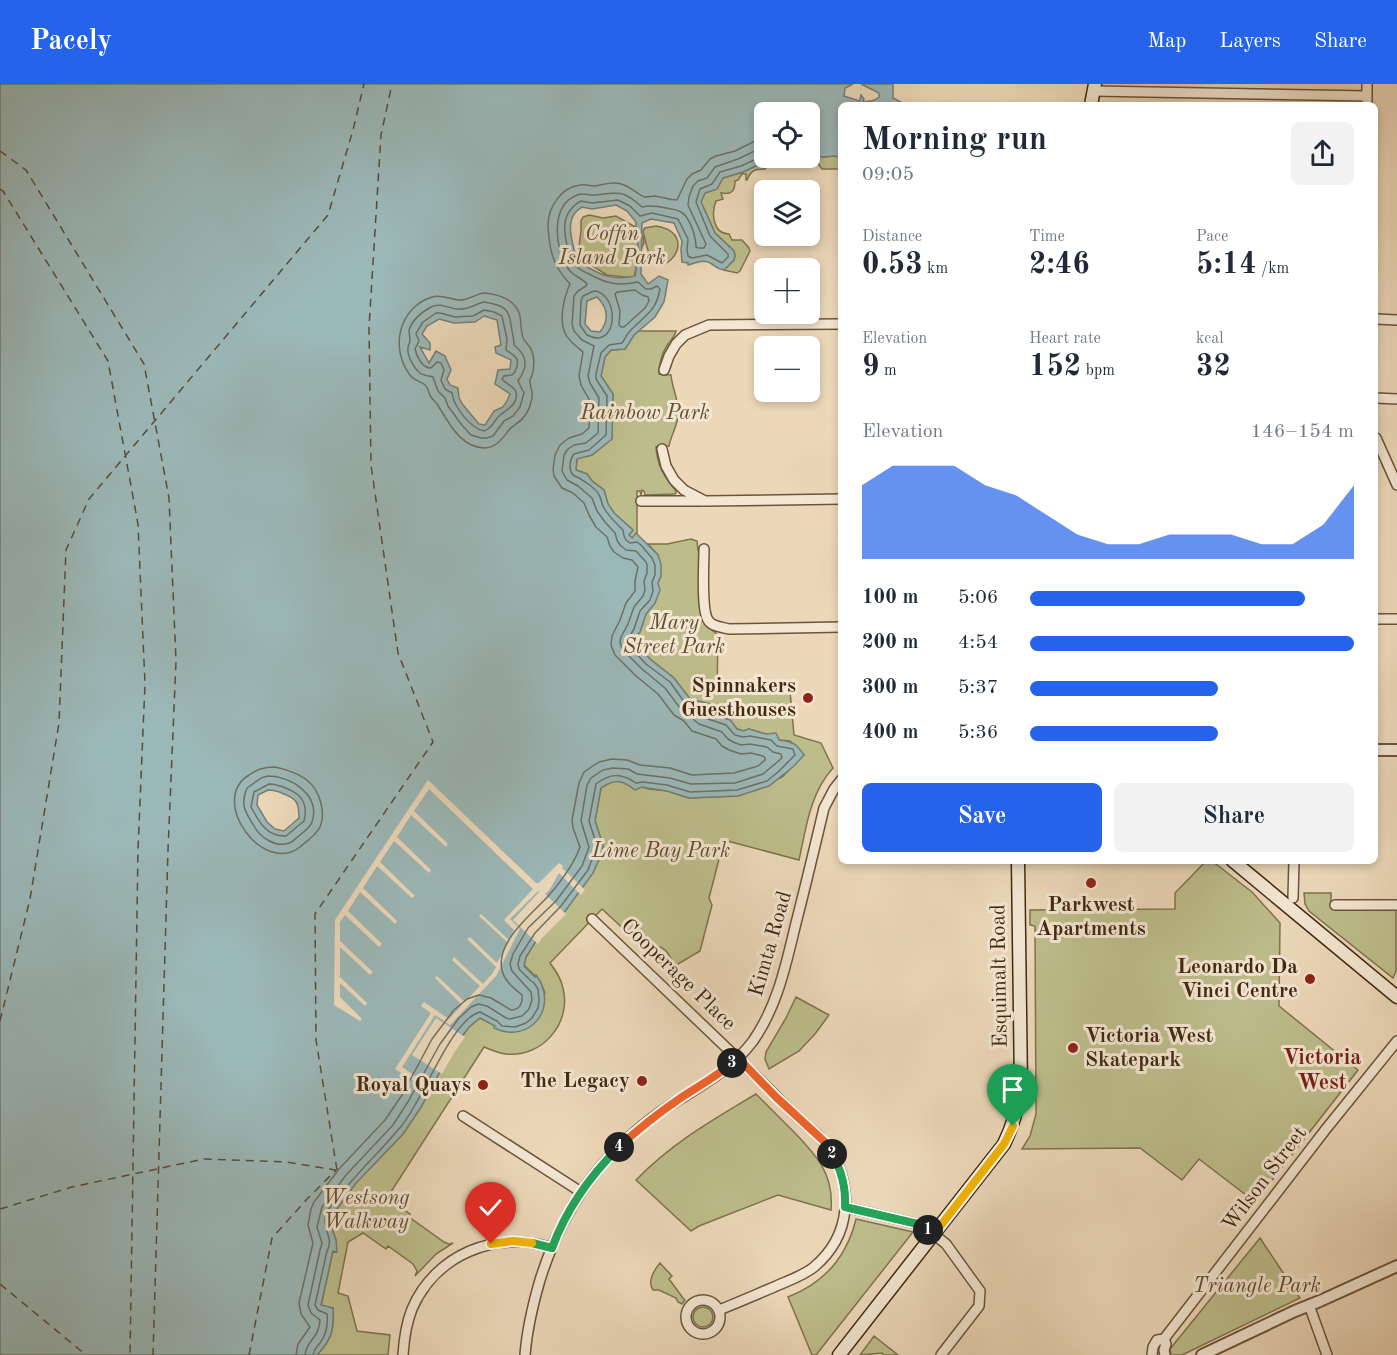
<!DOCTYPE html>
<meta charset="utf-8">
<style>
body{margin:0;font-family:"Old Standard TT",serif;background:#f2f2f3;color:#1f2937;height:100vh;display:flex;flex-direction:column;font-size:22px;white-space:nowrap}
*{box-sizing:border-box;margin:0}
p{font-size:20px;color:#747a83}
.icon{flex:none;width:33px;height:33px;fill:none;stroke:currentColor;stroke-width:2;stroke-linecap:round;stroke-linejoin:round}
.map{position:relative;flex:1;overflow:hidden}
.sheet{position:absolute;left:838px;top:18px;width:540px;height:762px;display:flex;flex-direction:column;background:#fff;border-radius:9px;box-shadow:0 3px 9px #0003}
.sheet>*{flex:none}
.controls{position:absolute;left:754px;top:18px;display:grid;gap:12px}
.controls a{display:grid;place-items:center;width:66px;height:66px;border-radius:9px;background:#fff;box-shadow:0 3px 9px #0003;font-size:30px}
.pin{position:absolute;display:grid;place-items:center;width:51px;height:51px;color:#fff;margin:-62px -26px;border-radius:50% 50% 50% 0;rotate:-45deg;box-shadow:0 0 6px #0007}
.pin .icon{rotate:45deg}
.km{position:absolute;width:30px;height:30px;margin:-15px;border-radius:50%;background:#222;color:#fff;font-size:16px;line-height:30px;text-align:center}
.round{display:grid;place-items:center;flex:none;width:63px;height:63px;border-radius:9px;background:#f2f2f3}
.head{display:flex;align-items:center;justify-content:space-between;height:102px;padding:0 24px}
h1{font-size:33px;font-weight:800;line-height:45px}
.metrics{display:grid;grid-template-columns:repeat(3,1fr);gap:9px;height:102px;padding:6px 24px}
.metrics div{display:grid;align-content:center}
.metrics b{font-size:30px;font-weight:800}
.metrics small{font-size:16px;font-weight:400}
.metrics p{font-size:16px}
.chart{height:168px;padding:12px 24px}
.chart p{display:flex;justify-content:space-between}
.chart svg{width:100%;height:108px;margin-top:6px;fill:#2563eb;opacity:.7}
.action{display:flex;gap:12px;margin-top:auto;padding:12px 24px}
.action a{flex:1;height:69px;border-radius:9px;background:#2563eb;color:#fff;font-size:24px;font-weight:800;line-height:69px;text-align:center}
.action a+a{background:#f2f2f3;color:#1f2937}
ul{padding:0 24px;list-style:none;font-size:20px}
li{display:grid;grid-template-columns:96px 72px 1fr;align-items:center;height:45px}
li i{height:15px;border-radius:8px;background:#2563eb}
header{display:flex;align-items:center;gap:36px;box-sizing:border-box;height:84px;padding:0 30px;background:#2563eb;color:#fff}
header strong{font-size:28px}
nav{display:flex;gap:33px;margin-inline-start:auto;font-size:21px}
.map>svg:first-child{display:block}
</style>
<header>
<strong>Pacely</strong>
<nav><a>Map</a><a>Layers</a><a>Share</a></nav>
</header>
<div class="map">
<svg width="1397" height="1271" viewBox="0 0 1397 1271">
<rect width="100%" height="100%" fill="#ecd8b9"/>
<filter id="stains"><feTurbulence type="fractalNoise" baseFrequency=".00333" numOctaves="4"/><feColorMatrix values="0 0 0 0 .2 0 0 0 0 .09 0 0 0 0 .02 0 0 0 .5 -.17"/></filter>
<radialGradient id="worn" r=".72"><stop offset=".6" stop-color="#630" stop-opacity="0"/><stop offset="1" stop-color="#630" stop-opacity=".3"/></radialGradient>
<path fill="#bdbd8b" stroke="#7f724e" stroke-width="1.5" d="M810,70L823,73L834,72L841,73V85H822L817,78L806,75L800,83L802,74C797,74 791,75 786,76C773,77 775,73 765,85C755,85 751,86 747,96H746V90H742L738,96L735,97C735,107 732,111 721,109L723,115L716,117C711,129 713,150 729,150L732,156H742L749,164L750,167L740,187L737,189L724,186L734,176L735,172L734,167L715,149L701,118L705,109L717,105L723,94L743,88L772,74H810Z
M589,131L603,134L616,132L639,145L643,153L644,159L638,172L634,194L607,191L594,183L583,174L579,163L581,147V137L583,133Z
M656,142C685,146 684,172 661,182C648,178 646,158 643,147L645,144Z
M639,247H676C675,252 672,255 668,260C662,269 659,279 659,290L671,291C672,304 679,316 678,330C678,341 671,351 669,362L656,363C657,381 664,393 676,407V409L675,410L645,411L644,407L642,406L641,411L640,407H637V450H636L632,454L629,451L633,446L614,429L608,420L604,406L592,397L587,390L576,386L577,374L592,371L612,355L613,310L601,292L605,273L611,266L625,265L634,251Z
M691,455L697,457L698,466L700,470L706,541L718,551L717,608L790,607L794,651L821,659L833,684C810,709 806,744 799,776L724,756L709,814L712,821L700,867L673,883C671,866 659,858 642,862L602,825L550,879C556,887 561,894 563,904C572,939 542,974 506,970C498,969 491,966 484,963L387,1114L410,1130L409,1133L444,1158L449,1160L453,1159L436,1170L415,1192L417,1187L413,1180L388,1162L386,1165L363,1149L348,1158L338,1209L348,1212L357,1247L390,1251L388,1271H317C332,1255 334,1246 333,1224L321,1222L333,1167L336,1168V1156L331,1142L333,1130L356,1099L403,1050L421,1023L451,967L469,943L480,934L495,942L545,909L540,897L524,881L526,873L539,852L566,826L603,761L595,737L601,704L613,697L625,698L649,705L667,707L689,714L738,712L782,693L804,671L790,657L779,656L776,650H766L749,645L743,647L737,645L730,636L705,629L704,626L710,621L690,615L674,594L650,575L633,558L636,551L640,548L646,530L655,519L658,499L661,492L658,471L648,460H667Z
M1206,777H1212L1252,808L1280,839L1279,922L1358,986L1255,1118L1199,1075L1182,1096L1140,1064L1022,1065L1030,1052L1036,1030L1035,842L1030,841V826L1175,825V809Z
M1304,809H1331V823L1396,821V887L1393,894L1309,827L1305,820Z
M796,913L829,931L815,950L799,967L769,985L765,975L766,968L786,934Z
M756,1010C768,1022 780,1034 792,1046C816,1071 834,1089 831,1126L778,1111L699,1142L691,1147L636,1096C672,1059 711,1037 756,1010Z
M856,1135L913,1148L816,1271H812L788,1213C824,1199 847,1172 856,1135Z
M1260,1154L1300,1214L1182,1271H1171L1170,1265Z
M660,1179L672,1192L669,1195L683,1214L685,1216L682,1220L678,1218L676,1214L659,1206H653C647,1198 654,1186 660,1179Z
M693 1233a10 10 0 1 1 20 0a10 10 0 1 1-20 0Z
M874,1252L898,1271H884L882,1269L860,1271Z"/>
<path fill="#9bb8b8" stroke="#777e75" stroke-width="1.5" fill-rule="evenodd" d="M0,0H853L845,4L844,12L859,17L860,16L861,11L864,15L863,18C870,17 873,18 879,13V9L861,0H893V14L901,18L903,21H842L841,73L834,72L823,73L810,70V28H765V74H784H772L743,88L723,94L717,105L705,109L701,118L715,149L734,167L735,172L734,176L724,186C716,185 716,182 710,179C704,175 695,179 688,181V179L682,178L681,166L682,157L674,139L651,135L642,139L641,190L648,200L659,192L668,196L664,218L655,233L634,251L625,265L611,266L605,273L601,292L613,310L612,355L592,371L577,375L576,386L587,390L592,397L604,406L608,420L614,429L633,446L629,451L632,454L636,449L658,471L661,480V492L658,499L660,506L655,519L646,530L640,548L636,552L634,558L650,575L674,594L690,615L711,620L704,625L705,629L730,636L737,645L743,647L749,645L766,650L776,649L779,656C793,658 796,659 804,671L794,682L769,702L738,712L689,714L667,707L642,703L635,706C622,696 615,694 601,704L595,737L603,761L602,769L593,789L566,826L539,852L526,873L524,882L535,893L536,891C560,923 530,961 494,944L495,942L480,934L469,943L451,967L421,1023L403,1050L356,1099L333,1130L331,1142L336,1156L337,1168L333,1167L321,1221L333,1224C334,1246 332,1255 317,1271H0ZM616,121L627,127L636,138V152L639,166L635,192C617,196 605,193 589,184C587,182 583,181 581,179C574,173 569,147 571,138C572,131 577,126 582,123L592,125ZM597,213C608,224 610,235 600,248L591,247L585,240L587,217ZM484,232L497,236L501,261L495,263L496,269L511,276L510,285L498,286L495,300L510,310L507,317L503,323L494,327L485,341L479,340L463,321L459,314L458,304L450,301L447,295L451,286L445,272L436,267L429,279L420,263L430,266V259L422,250L427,242L439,235L454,239L475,238ZM268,706C274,706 278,707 284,710C297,715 299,719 299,734L284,747L275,745L267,738L257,721L258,711Z"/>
<path fill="#ecd8b9" d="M428,696L536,799H539L559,779L563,782L562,784L585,806L581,811L559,789L550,805L545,810L566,830L542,854L538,860L513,836L540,807L537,808L510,835L520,845L496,892L450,941L435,931L402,983L418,994L416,998L395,985L431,929L421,922L424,918L449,935L462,921L435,894L437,892L465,918L480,902L452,876L454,873L483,900L492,890L496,883L467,855L470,853L497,879L508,859L479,832L481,830L509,856L514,846L504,836L533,805L429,705L414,727L448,760L446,763L411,731L397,753L431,786L429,789L394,757L380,778L415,812L412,814L377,782L363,804L397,837L395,840L360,808L348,827L382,860L379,863L345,831L340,838V857L373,888L370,891L340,863V893L367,919L365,922L340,899V913L362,935L360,937L334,921L335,836Z
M436,934L465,953L454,969L442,990L412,971Z"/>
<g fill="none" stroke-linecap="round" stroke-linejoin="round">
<path stroke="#6e7064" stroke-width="1.5" d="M635,206L642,211L648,213L649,217L645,224L624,243H621L619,241L620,227L615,210L617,208Z
M594,207C614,208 619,246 602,253C598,255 591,253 587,251L580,241L581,217L583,212Z
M484,209C499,210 516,216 520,232C521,239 521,247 523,254C525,258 529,261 531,265C535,273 534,284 532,292C531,293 530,294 530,296C529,303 535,308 531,318C529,327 524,335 516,340C512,344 513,341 509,346C503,354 497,363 485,364C460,364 448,337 437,320C435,317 433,316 431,313C429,310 428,303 425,301C421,297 414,297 410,291C390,265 398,224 432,213C441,210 449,215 458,216C468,217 475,210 484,209Z
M484,218C502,221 509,223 511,241C512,248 514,254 514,261C528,272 528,283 518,297L524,309L520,323L513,332L504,337L493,352L487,354H481L471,351L461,340L448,322L445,314L438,307L433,293C429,292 424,292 420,289C414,284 407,272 408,264C408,261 410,259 410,256C410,252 409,249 409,246C412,236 422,228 431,223C441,218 449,225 458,225C470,226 474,220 484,218Z
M484,226L494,228L502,232L507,255L506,266C516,273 521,274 515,288L512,291L504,292L502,295C506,300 515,303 516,308C519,319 507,326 500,331C494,336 493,344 484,347C470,344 454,323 452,309L445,305L441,296L444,286L441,279L437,278L431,284C422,284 417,273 415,265L419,257L416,250L418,246L423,238L436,229H440L455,233L473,232Z
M275,683C285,685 300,690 308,697C320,707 326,729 320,743C316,751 307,757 300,763C263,792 208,716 249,691C258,685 264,683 275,683Z
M268,692C291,692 321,711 312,738C310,744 304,747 300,751C296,754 293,758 289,759C275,764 260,753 254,742C245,728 240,720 247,704L261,694Z
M269,700C276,700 281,702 288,705C303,711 308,721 304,737L286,752C267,753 259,738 251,723L254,708Z
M296,1271L298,1260L310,1243L301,1230L299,1219L313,1159L308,1141L311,1125L314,1118L339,1085L385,1036L402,1011L432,955L454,926L467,915L479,911L491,914L511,926C519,926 523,920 522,911C515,905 504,897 502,886C495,857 534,829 550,810C562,796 574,780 580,763L573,744L572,736L579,699L584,688L599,678L612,675L627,676L640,681L670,684L692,691L734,689L758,682L765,676V674L763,672L751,669L741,670L729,666L722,662L716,655L692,647L684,637L674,631L658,610L636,592L615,571L611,561L612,552L620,536L626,519L635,507V497L638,483L632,476L623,474L614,468L610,462L607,453L596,443L589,431L584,419L573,409L562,404L554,392L553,385L555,371L560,361L569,354L582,350L589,344L590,317L581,301L579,292L583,268C577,263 570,258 566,251C558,237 564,213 570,200C553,182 549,166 548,141C548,124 561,103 580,101C585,100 589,102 594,102C603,101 612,97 621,100C630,102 640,112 645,113C648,113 652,112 655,112C662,113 670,116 677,116L687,95L692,90L701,86L710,75L716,72L735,67L765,52
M305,1271C307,1255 319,1255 320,1236L311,1229L308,1221L320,1166L322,1159L317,1143L322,1123L346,1091L393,1041L409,1016L440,960L459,934L471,923L478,920L487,922L506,934L510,935L522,932L529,925L532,916L531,908L512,887L510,880L513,870L528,844L556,817L582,782L589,763L581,737L587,701L591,694L603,686L613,684L628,685L637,690L670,694L691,700L735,699L763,690L782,674L781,670L773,668L767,663L750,660L741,661L733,658L728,655L722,648L699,640L694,636L690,629L680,624L665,604L642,585L622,565L620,558L621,553L628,540L634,523L643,512L645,506L644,497L647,489V481L646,478L636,467L626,466L620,461L617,456L615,449L605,438L597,427L592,414L578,402L567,396L562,387L564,371L568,365L574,361L586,359L598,349L599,314L590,299L588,292L594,262L582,256L574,247L572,240L574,212L578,207L586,202L587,200C582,194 574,192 569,186C555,166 549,122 577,111C583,108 589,112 595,111C619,108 623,106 642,123C651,121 657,122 666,124C671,125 677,125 681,128C690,133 696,153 696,163L698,164H704L706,160L688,121L689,113L693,102L698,97L707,94L715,83L738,75L765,62
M313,1271C314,1265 316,1264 320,1259C327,1250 328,1240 327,1230L318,1226L315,1221L327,1167C335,1154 320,1144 327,1128C330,1121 337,1115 342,1109C358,1087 379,1069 397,1047C404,1040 410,1030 415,1021C429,999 455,934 480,928L497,937L502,942L515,943L526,939L532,934L538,924L539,916L538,905L534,899L530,896L519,885L518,880L520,872L535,849L561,822L588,786L597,762L589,737L596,700C610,689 621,689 636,699L643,698L667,701L690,708L737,706L767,697L778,688L795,671L793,665L777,662L771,656L750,652L743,653L735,651L726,641L702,633L697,623L685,619L670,598L646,580L628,561V555L634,545L640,527L650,516L653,507L652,498L655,491V481L652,474L641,461L637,458L630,459L626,456L624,452L623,446C616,439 609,433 604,424C601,420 602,415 599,411C596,404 580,394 573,391C568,385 570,375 574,370L589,366L606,351L607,312L596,295V290L601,269L609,261L622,259C625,255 627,250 630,247C645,231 656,228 660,205L657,202L651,205H646L638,198C618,202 607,200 589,190C585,188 580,186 577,183C568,175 562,145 566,134C569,126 573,121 581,117L592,119L618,116L630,122L640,132L652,129L678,135L688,155L687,166L688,172L692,174L707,171L722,179L728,173V170L710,152L696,118L700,105L712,100L720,88L741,82L765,71"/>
<path stroke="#584c3a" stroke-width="1.5" stroke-dasharray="8 6" stroke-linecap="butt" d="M0,67L26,86L144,280L169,414L176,577L168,766L153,1271
M0,105L3,107L108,277L138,440L145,600L138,765L130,1271
M0,937L30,815L59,639L66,466L89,415L328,131L353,46L364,0
M337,1086L316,956L315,830L433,658L398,569L371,381L369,243L381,51L392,0
M0,1125L72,1103L204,1075L286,1078L336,1086
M0,1200L86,1271
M249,1271L272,1154L308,1114L336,1086"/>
<g stroke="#6c543a" stroke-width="12">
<path id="minor" d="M1367,0V21
M1093,7L1367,12
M1376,235L1397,236
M664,286L669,272L676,260L685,251L709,241L842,240
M1376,314L1397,315
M1376,354L1397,401
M662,365L666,382L674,396L684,406L705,417L842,415
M641,417H702
M704,465C704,480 701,525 708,536C712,543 722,543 729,545L842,543
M1376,535H1397
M1293,814L1294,777
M1335,821H1397
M592,835L760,996C774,1010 787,1024 802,1037C810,1045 822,1053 828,1063C854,1102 852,1151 814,1183C803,1192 787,1197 774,1203C755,1211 737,1219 719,1226
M463,1032L581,1108
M845,1123L922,1141L946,1160L980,1207L979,1222L941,1271
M686 1233a17 17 0 1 1 34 0a17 17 0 1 1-34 0Z
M1309,1221L1327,1271
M1164,1255L1166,1260L1164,1266L1165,1271
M403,1271C404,1255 406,1240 412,1225C435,1171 496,1145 552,1164
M525,1271C527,1245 533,1220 540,1196C563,1123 601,1070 663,1026C694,1005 730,988 753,957C778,921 786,880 796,839C806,800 815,762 824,724L834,705L842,695
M1152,1271L1153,1263L1157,1256L1164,1255L1326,1045L1397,957"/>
</g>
<g stroke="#6c543a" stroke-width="14">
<path id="tertiary" d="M1376,666H1397
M1202,1271L1295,1227L1320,1217L1397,1182"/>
</g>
<g stroke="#412810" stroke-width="15">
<path id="secondary" d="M1091,21L1095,0
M1233,777L1397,913
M839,1271L1004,1060C1013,1041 1018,1024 1021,1004L1018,777"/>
</g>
<use href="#minor" stroke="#f3e6d2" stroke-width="9"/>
<use href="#tertiary" stroke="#f3e6d2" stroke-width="10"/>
<use href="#secondary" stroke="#f3e6d2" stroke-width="12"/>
</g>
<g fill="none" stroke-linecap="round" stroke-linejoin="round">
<g stroke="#fff" stroke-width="12">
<path id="split-1" d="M928,1146L934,1150L1004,1060L1013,1042"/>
</g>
<g stroke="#fff" stroke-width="12">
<path id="split-2" d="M832,1070C842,1087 846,1104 845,1123L922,1141L928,1146"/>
</g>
<g stroke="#fff" stroke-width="12">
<path id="split-3" d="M732,979L738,974L776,1013L827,1060L832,1070"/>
</g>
<g stroke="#fff" stroke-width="12">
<path id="split-4" d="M619,1063C638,1045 660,1028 682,1013C699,1002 717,992 732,979"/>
</g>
<g stroke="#fff" stroke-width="12">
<path id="split-5" d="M532,1159L552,1164C566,1126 590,1092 619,1063"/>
</g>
<g stroke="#fff" stroke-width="12">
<path id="split-6" d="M491,1160L513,1157L532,1159"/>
</g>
<use href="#split-1" stroke="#f5b400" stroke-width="8"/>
<use href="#split-2" stroke="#22a559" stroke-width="8"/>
<use href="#split-3" stroke="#f0652b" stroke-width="8"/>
<use href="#split-4" stroke="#f0652b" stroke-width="8"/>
<use href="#split-5" stroke="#22a559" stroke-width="8"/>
<use href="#split-6" stroke="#f5b400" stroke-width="8"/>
</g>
<g fill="#8f2418" stroke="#f3e6d2" stroke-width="2">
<circle cx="808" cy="614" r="6"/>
<circle cx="1091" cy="799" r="6"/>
<circle cx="1310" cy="895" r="6"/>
<circle cx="1073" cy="964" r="6"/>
<circle cx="642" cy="997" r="6"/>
<circle cx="483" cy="1001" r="6"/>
</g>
<g text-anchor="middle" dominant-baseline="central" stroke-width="6" stroke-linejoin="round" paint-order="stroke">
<g font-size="21" font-style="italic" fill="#604d2f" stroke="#f3e6d2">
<text x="612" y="150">Coffin<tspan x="612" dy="24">Island Park</tspan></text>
<text x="645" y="329">Rainbow Park</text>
<text x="674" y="539">Mary<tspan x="674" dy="24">Street Park</tspan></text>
<text x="661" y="767">Lime Bay Park</text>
<text x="366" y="1114">Westsong<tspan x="366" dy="24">Walkway</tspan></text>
<text x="1257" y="1202">Triangle Park</text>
</g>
<g font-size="21" font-weight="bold" fill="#412810" stroke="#f3e6d2" text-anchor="end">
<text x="796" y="602">Spinnakers<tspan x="796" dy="24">Guesthouses</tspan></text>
<text x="1091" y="821" text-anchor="middle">Parkwest<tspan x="1091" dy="24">Apartments</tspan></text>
<text x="1298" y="883">Leonardo Da<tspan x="1298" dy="24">Vinci Centre</tspan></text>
<text x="1085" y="952" text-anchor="start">Victoria West<tspan x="1085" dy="24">Skatepark</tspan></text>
<text x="630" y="997">The Legacy</text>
<text x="471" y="1001">Royal Quays</text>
</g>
<g font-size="21" fill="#412810" stroke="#f3e6d2">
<text transform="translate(771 860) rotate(-74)">Kimta Road</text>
<text transform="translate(678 891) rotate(44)">Cooperage Place</text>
<text transform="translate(1000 892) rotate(-91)">Esquimalt Road</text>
<text transform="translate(1265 1095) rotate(-53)">Wilson Street</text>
</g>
<g font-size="22" font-weight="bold" fill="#7a1f14" stroke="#f3e6d2">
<text x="1322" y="974">Victoria<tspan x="1322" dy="25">West</tspan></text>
</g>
</g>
<rect width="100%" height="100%" filter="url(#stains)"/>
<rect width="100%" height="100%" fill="url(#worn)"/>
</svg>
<div class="controls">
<a><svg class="icon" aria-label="locate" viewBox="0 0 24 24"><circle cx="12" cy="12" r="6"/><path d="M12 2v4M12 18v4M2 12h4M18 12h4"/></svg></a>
<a><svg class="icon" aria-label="layers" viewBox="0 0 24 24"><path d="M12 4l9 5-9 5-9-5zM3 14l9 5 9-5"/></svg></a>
<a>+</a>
<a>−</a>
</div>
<div class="pin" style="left:1013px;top:1042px;background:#1e9e55"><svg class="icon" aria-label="arrive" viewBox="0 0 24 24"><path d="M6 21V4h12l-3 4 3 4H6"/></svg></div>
<div class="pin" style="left:491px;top:1160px;background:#d93025"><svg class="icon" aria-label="check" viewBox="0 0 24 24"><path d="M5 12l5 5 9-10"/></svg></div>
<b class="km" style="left:928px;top:1146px">1</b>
<b class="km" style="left:832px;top:1070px">2</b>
<b class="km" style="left:732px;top:979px">3</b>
<b class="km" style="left:619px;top:1063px">4</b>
<section class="sheet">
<div class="head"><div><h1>Morning run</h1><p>09:05</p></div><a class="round"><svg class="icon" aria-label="share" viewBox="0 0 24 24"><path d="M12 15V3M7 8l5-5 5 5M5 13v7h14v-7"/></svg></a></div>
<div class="metrics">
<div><p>Distance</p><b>0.53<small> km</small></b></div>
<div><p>Time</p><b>2:46</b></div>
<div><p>Pace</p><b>5:14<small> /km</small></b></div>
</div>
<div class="metrics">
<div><p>Elevation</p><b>9<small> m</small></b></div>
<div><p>Heart rate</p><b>152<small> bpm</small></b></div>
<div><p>kcal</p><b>32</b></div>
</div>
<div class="chart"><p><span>Elevation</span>146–154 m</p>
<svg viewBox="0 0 160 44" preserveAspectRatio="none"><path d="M0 44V14L10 6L20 6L30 6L40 14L50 18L60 26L70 34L80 38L90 38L100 34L110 34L120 34L130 38L140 38L150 30L160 14V44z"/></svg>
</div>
<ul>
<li><b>100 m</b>5:06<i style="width:85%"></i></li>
<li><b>200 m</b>4:54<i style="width:100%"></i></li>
<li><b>300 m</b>5:37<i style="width:58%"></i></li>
<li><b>400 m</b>5:36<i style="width:58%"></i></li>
</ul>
<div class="action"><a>Save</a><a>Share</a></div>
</section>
</div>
